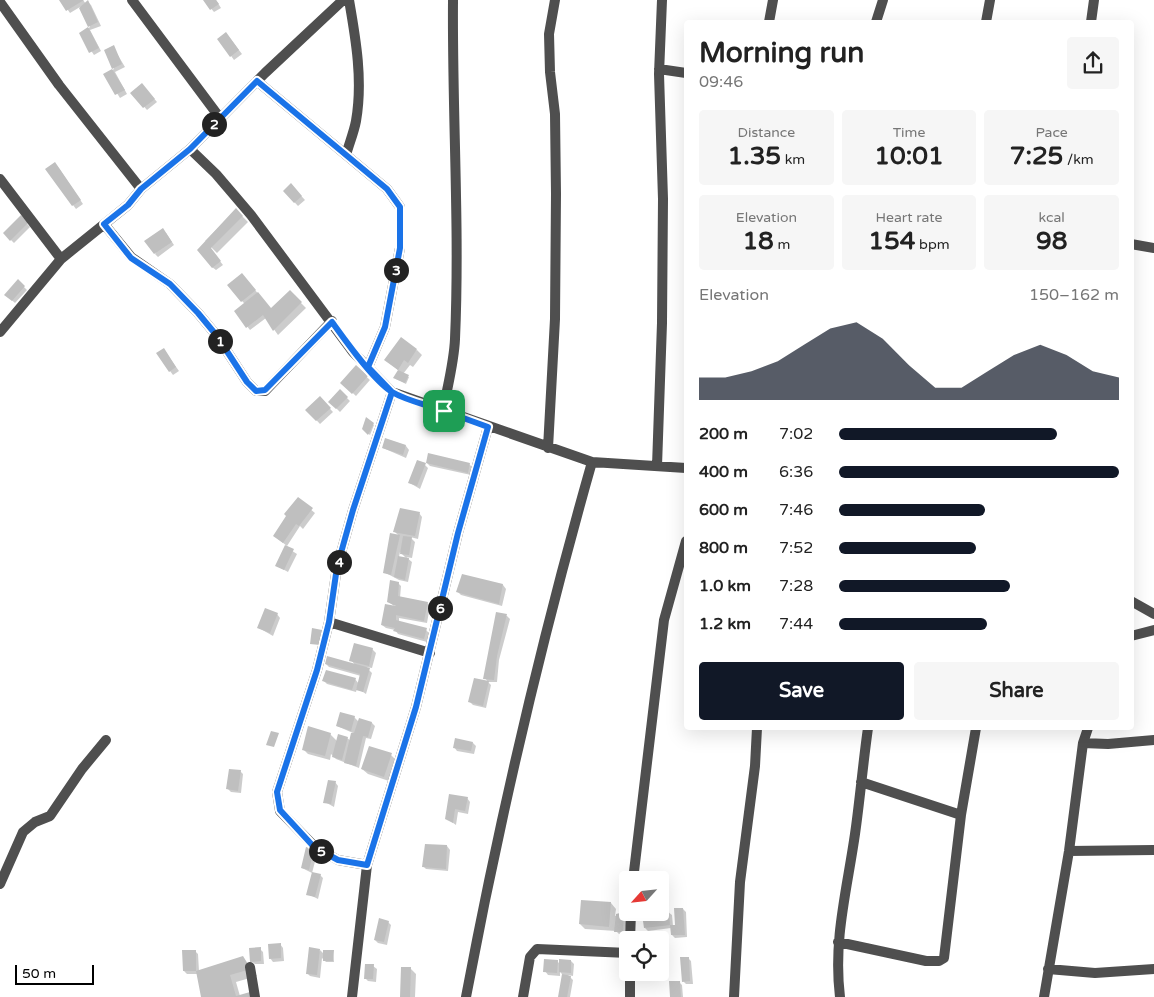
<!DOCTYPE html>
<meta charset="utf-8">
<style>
body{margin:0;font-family:"Varela Round",sans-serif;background:#f6f6f6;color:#222;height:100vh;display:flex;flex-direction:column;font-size:19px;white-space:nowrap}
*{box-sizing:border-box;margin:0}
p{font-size:16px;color:#767676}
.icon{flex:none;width:28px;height:28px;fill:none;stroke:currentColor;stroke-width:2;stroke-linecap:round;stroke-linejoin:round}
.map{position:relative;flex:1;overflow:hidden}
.panel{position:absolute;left:684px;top:20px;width:450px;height:710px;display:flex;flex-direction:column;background:#fff;border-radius:5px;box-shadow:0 5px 20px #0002}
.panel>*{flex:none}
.needle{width:32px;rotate:243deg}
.controls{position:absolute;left:619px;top:871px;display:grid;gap:10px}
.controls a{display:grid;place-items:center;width:50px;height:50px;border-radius:5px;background:#fff;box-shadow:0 5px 20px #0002;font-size:25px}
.scale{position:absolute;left:15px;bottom:12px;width:79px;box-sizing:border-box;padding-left:5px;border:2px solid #000;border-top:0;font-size:14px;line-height:18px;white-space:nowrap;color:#000;-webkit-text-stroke:4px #fff;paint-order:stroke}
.pin{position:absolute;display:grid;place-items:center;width:42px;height:42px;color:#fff;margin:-21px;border-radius:10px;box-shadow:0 2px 8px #0006}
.km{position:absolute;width:25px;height:25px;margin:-12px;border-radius:50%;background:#222;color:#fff;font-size:14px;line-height:25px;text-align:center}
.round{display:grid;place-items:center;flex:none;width:52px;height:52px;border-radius:5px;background:#f6f6f6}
.overview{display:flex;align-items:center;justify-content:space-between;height:85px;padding:0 15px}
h1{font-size:28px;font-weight:700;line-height:38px}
.metrics{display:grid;grid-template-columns:repeat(3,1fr);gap:8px;height:85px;padding:5px 15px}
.metrics div{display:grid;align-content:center;border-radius:5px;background:#f6f6f6;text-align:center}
.metrics b{font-size:25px;font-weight:700}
.metrics small{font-size:14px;font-weight:400}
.metrics p{font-size:14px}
.chart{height:140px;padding:10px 15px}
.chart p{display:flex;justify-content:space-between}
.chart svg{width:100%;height:90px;margin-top:5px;fill:#111827;opacity:.7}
.button{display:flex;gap:10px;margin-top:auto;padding:10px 15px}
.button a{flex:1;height:58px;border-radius:5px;background:#111827;color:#fff;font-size:20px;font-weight:700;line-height:58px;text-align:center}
.button a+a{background:#f6f6f6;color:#222}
ul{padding:0 15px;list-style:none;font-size:16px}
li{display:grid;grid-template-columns:80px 60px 1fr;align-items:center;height:38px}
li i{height:12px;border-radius:6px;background:#111827}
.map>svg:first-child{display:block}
</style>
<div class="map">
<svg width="1154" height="997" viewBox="0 0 1154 997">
<rect width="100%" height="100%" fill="#fff"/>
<path fill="#0003" fill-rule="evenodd" d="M61,0H83L86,4L88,2L91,5L101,26L90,30L101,51L94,55L80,34L90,27L80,7L70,13Z
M204,0H216L221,8L214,12Z
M229,37L242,54L234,60L219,39Z
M113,47L125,67L115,72L127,94L120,98L105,74L114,69L105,51Z
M145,88L157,102L147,110L132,93Z
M58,167L83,204L76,209L73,205Z
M291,185L305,200L298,206L284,191Z
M236,210L248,222L217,253L205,241Z
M21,217L30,227L14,243L4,233Z
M166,233L174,245L158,257L155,254Z
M206,244L223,265L216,270L212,267Z
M245,278L271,309L290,292L306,308L278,335L266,318L250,330L235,311L245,304L242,301Z
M18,281L27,290L15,303L6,295Z
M164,350L179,371L173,375L170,371Z
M417,350L422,355L413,367L410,365L403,374L409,377L406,384L396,379L399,371L386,360Z
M356,367L370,380L356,396L342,383Z
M340,391L350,401L340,412L330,402Z
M320,398L333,412L320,424L307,410Z
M367,419L374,425L370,435L363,429Z
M406,446L409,450L406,458L383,448Z
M427,463L469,464L472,467L471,475L430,466Z
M425,465L428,468L420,489L410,483Z
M298,499L315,513L303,529L300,526L287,546L278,539Z
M419,513L422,517L418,539L410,537L415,542L412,558L406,557L412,562L408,582L399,580L384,572L391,534L399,536L395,532ZM400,552L407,559L399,557Z
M286,547L297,554L288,572L277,566Z
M398,583L401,586L400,598L427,603L430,606L427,623L399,618V622L426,630L429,633L427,642L398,634L395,630L386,628L382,625L394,606L389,602ZM396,598L400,607H394Z
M503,585L506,589L502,606L461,595L458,592Z
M277,614L280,618L273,636L259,628Z
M497,614L507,616L510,619L499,660L497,682H488L485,678Z
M372,649L376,653L372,668L366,667L372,673L366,694L357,688L356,692L327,684L324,681L355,679L359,684L361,676L329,667L326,664L356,666L351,660Z
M488,682L491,685L486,708L473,705L470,702Z
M354,717L359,722V719L372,723L375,726L371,739L366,738L359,768L336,759L331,754L330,760L308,754L303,749L330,734L337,741L347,738L351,741L353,733L337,726Z
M473,743L476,746L474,754L457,751L454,747Z
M391,755L396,760L389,781L368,774L362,769Z
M240,771L243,774L241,793L231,792L228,789Z
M335,782L338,786L334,807L325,802Z
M450,795L467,798L470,802L468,814L458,812L456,825L446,818Z
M447,846L450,850L448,871L426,869L423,866Z
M314,850L317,854L312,873L302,868Z
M320,875L323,878L318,899L308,894Z
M611,903L616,909L615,916L624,913L627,916L625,935L619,934L616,931L585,929L580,924Z
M683,909L686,912L687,937L675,938L672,935L671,928L648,931L645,928L668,912L672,915L673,926H676Z
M388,922L391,925L387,945L378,943L375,940Z
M280,944L283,948L284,961L273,962L270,958Z
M260,949L263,952L264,964H255L251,961Z
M320,950L325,955L333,951L334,962H326L322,958L320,978L310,976L307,973Z
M195,951L198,954L199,971L250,965L257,976L236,982L240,996L253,997H202L198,974H187L184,971Z
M688,958L691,961L693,984H686L683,981Z
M557,961L560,964L571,961L574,964L573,976L568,975L573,980L570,997H560L563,975L560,972V976L548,975L545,971Z
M373,966L377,969L376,982L368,981L365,978Z
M410,968L416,974L415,997H401Z
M679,982L682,985L683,997H671Z"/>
<path fill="#bfbfbf" d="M59,0H84L66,11Z
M88,0L98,22L88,27L79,8Z
M203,0H216L219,4L210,10Z
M88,27L99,48L89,53L79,33Z
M226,32L239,50L230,57L217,39Z
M114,45L122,64L112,69L104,50Z
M112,69L125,90L115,95L103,74Z
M142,83L155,99L143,108L130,93Z
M55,162L81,200L72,206L45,169Z
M291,183L302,196L294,203L283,191Z
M236,208L243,216L211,248L221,261L212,268L197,250Z
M21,215L28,223L10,241L3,233Z
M163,228L172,242L154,254L144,241Z
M242,273L256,290L241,302L227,285Z
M18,279L25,286L12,301L4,295Z
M290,290L302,302L273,331L263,315L246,328L234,311L258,292L271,308Z
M401,337L417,349L408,363L404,360L398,370L384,360Z
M164,348L176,367L169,372L156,353Z
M356,365L368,376L352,394L340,383Z
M398,370L409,375L405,383L393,378Z
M340,389L348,397L336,409L328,402Z
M320,396L331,408L316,421L305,410Z
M366,417L374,423L368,435L362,429Z
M385,438L406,445L403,455L382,448Z
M428,453L470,463L468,473L426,463Z
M417,460L426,463L417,486L408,483Z
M298,497L313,508L299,526L296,524L283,543L273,536L286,516L284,514Z
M400,508L420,512L415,536L393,532Z
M390,533L400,535L391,575L383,573Z
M403,536L412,537L409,555L400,554Z
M285,545L294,549L284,570L275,566Z
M398,556L409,558L405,580L394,577Z
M462,574L503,584L499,604L456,592Z
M390,580L399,582L398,596L428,602L424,621L396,615V620L427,628L424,639L393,631L395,628L381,625L385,604L396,606L387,602Z
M265,608L278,613L270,633L257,628Z
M496,612L507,614L497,656L494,680L483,679Z
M312,628L322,630L320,645L310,644Z
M354,643L373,648L369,666L349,661Z
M327,656L370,668L363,692L356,690L360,674L325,664Z
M326,670L356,678L352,690L322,681Z
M474,678L489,681L483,706L468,702Z
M340,712L355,716L351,731L336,726Z
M359,718L372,722L368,737L363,736L356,766L344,763L351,733H354Z
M308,726L331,733L325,756L302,750Z
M271,731L279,733L274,747L266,745Z
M338,734L348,737L342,760L332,757Z
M455,738L473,742L471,751L453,748Z
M369,746L392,753L384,777L361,769Z
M229,769L241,770L238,791L226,789Z
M328,780L336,781L331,804L323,803Z
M449,794L468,797L465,811L455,809L453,823L445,819Z
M425,844L447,845L446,869L422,867Z
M306,847L314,849L309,870L301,868Z
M312,872L321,874L315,897L306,895Z
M581,900L611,902L609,927L579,924Z
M674,908H683L685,935H671L670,925H675Z
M669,911L670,925L644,928L642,914Z
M624,912L623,932H614L616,914Z
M379,918L389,921L384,942L374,940Z
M281,943V958L269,959L268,944Z
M261,947V961L250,962L249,948Z
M309,947L320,949L317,975L306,974Z
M182,950H196V971L243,956L251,969L230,975L236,996L250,992L251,997H201L196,971H183Z
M323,950H334L333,961H323Z
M680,957H689L690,981L682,982Z
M544,959L558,960L557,973L543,972Z
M559,959L571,960V973L559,972Z
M365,964H374L373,979H364Z
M401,967H411L410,997H400Z
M562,974L571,976L567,997H558Z
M669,981H680L681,997H670Z"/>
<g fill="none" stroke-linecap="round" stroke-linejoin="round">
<path stroke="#4f4f4f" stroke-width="10" d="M132,0L220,118
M0,2L59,85L141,189
M769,22L773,0
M876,22L883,0
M986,22L990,0
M1091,22L1094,0
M659,69L686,73
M257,81L387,189L400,207V248L385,327L368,367
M190,149L216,174L251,215L353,352L392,392L592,462L686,468
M346,155C349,144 354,132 356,121C363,81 356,40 349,0
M0,179L61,259
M104,224L131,257L170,284L198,313L217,336L247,382L256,391H265L332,321
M1131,244L1154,248
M0,332L61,259L128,205L141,189L190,149L265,73L343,0
M443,411C447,388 454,363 455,339C460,226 452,113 453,0
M548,448L555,319L556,194L555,114L550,72L549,34L555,0
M657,466L662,323L663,199L659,74L662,0
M1131,601L1154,614
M329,622L430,653
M1131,636L1154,630
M1083,743L1108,744L1154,740
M861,782L961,815
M1069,851L1154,850
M367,865L338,860L315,847L280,811L277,792L317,670L329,622L337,567L353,510L392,392
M633,880L664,620L686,541
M0,884L23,832L35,822L50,816L82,769L106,740
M630,940L631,912
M838,942L926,961H939L944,958L961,815L976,728
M250,967L255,997
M1048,969L1095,973L1154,969
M352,997L367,865L416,707L458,533L488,427
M466,997C500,817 542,638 592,462
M523,997L530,957L537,949L628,953
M630,997V972
M734,997L740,882L755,766L757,728
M840,997C833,940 847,890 855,834C860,799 863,763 868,728
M1044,997L1069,851L1083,743L1088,728"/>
</g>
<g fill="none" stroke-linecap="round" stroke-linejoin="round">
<g stroke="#fff" stroke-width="10">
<path id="route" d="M444,411C428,405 407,401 392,392C373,380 345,340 332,322L265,390L256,391L247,382L217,336L198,313L170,284L131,258L104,224L128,205L141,189L190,149L257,81L387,189L400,207V248L385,327L368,367L392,392L353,510L337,567L329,622L317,670L277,792L280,810L314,847L338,860L367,865L416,707L458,533L488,427L444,411"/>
</g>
<use href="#route" stroke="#1a73e8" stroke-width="6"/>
</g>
</svg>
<div class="controls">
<a><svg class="needle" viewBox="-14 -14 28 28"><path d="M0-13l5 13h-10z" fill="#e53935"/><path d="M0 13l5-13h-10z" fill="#767676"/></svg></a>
<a><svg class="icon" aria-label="locate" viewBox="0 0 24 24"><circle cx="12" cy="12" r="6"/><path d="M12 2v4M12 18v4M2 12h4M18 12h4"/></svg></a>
</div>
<div class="scale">50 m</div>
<div class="pin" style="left:444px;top:411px;background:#1e9e55"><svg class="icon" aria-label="arrive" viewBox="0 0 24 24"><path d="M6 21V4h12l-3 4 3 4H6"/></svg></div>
<b class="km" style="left:220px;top:341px">1</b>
<b class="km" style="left:214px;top:124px">2</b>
<b class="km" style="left:396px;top:270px">3</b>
<b class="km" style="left:339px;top:562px">4</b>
<b class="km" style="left:321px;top:851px">5</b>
<b class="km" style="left:440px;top:608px">6</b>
<section class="panel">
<div class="overview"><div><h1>Morning run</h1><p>09:46</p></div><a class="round"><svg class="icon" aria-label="share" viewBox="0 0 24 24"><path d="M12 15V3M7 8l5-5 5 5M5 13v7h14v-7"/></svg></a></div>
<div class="metrics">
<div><p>Distance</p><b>1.35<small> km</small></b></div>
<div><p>Time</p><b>10:01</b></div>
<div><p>Pace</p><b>7:25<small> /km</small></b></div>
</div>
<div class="metrics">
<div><p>Elevation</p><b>18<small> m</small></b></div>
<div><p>Heart rate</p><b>154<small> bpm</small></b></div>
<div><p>kcal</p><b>98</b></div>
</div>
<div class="chart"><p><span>Elevation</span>150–162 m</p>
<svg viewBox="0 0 160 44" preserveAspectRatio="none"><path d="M0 44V33L10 33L20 30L30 25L40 17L50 9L60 6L70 14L80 27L90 38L100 38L110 30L120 22L130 17L140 22L150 30L160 33V44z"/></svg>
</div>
<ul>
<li><b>200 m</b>7:02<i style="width:78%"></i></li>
<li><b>400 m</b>6:36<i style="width:100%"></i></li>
<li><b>600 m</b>7:46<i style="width:52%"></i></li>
<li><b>800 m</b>7:52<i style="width:49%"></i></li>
<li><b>1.0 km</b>7:28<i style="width:61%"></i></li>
<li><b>1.2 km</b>7:44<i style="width:53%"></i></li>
</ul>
<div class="button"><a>Save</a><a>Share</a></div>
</section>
</div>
